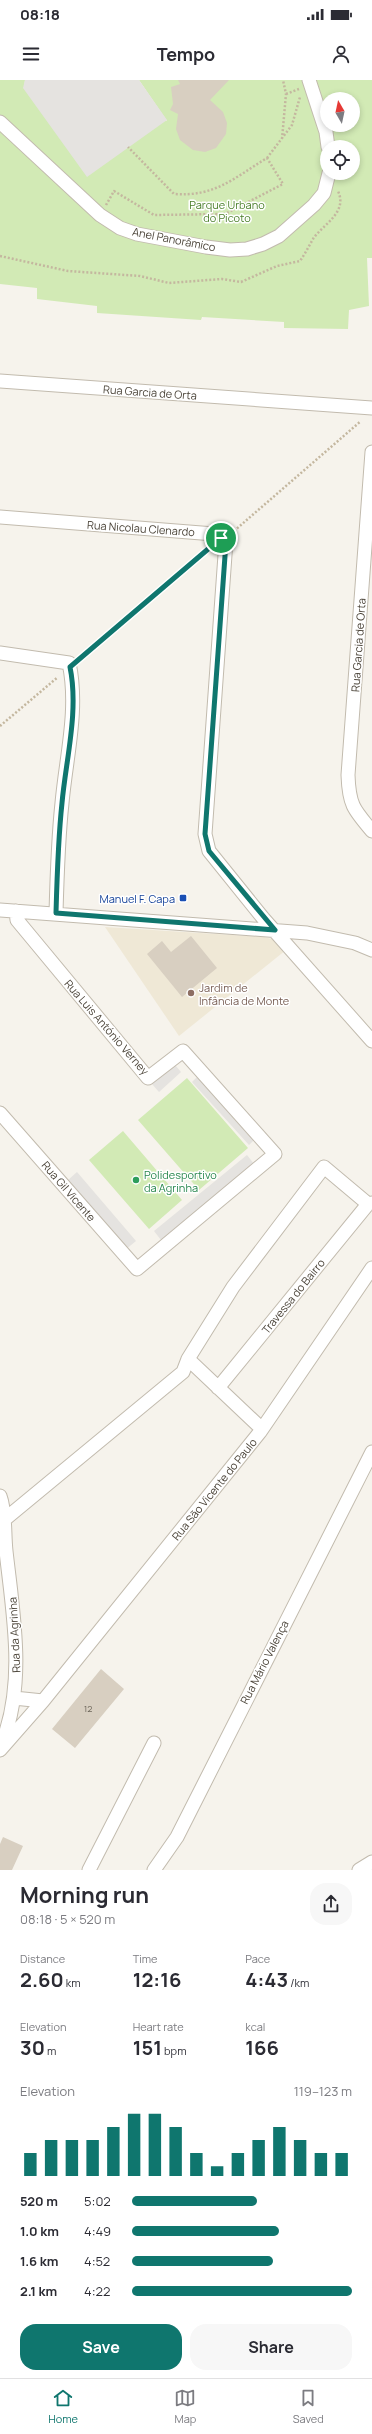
<!DOCTYPE html>
<meta charset="utf-8">
<style>
body{margin:0;font-family:Manrope,sans-serif;background:#f7f7f7;color:#2b2b33;height:100vh;display:flex;flex-direction:column;font-size:15px;white-space:nowrap}
*{box-sizing:border-box;margin:0}
p{font-size:13px;color:#7c7c81}
.icon{flex:none;width:22px;height:22px;fill:none;stroke:currentColor;stroke-width:2;stroke-linecap:round;stroke-linejoin:round}
.map{position:relative;height:1790px;overflow:hidden}
.panel{display:flex;flex-direction:column;background:#fff;flex:1}
.panel>*{flex:none}
.needle{width:26px;rotate:351deg}
.tools{position:absolute;left:320px;top:12px;display:grid;gap:8px}
.tools a{display:grid;place-items:center;width:40px;height:40px;border-radius:50%;background:#fff;box-shadow:0 2px 6px #0003;font-size:20px}
.pin{position:absolute;display:grid;place-items:center;width:34px;height:34px;color:#fff;margin:-17px;border:2px solid #fff;border-radius:50%;box-shadow:0 1px 4px #0007}
.round{display:grid;place-items:center;flex:none;width:42px;height:42px;border-radius:16px;background:#f7f7f7}
.headline{display:flex;align-items:center;justify-content:space-between;height:68px;padding:0 20px}
h1{font-size:22px;font-weight:700;line-height:30px}
.metrics{display:grid;grid-template-columns:repeat(3,1fr);gap:6px;height:68px;padding:4px 20px}
.metrics div{display:grid;align-content:center}
.metrics b{font-size:20px;font-weight:700}
.metrics small{font-size:11px;font-weight:400}
.metrics p{font-size:11px}
.chart{height:112px;padding:8px 20px}
.chart p{display:flex;justify-content:space-between}
.chart svg{width:100%;height:72px;margin-top:4px;stroke:#0f766e;stroke-width:6}
.button{display:flex;gap:8px;margin-top:auto;padding:8px 20px}
.button a{flex:1;height:46px;border-radius:16px;background:#0f766e;color:#fff;font-size:16px;font-weight:700;line-height:46px;text-align:center}
.button a+a{background:#f7f7f7;color:#2b2b33}
ul{padding:0 20px;list-style:none;font-size:13px}
li{display:grid;grid-template-columns:64px 48px 1fr;align-items:center;height:30px}
li i{height:10px;border-radius:5px;background:#0f766e}
.status{display:flex;justify-content:space-between;align-items:center;height:28px;padding:0 20px;background:#fff;direction:ltr}
.status svg{height:11px;fill:currentColor}
header{display:flex;justify-content:space-between;align-items:center;height:52px;padding:0 20px;background:#fff;font-size:18px;font-weight:700}
.tab-bar{display:flex;justify-content:space-around;align-items:center;height:56px;border-top:1px solid #e1e1e2;background:#fff;font-size:11px;color:#7c7c81}
.tab-bar a{display:grid;justify-items:center;gap:2px}
.tab-bar .selected{color:#0f766e}
.map>svg:first-child{display:block}
</style>
<div class="status"><b>08:18</b><svg viewBox="0 0 49 12"><path d="M0 12V9h3v3zM5 12V6h3v6zM10 12V3h3v9zM15 12V0h3v12zM26 1h20v11H26zM47 4h2v5h-2z"/></svg></div>
<header><svg class="icon" aria-label="menu" viewBox="0 0 24 24"><path d="M4 6h16M4 12h16M4 18h16"/></svg>Tempo<svg class="icon" aria-label="person" viewBox="0 0 24 24"><circle cx="12" cy="8" r="4"/><path d="M4 21q1-7 8-7t8 7"/></svg></header>
<div class="map">
<svg width="372" height="1790" viewBox="0 0 372 1790">
<rect width="100%" height="100%" fill="#f6f3ec"/>
<path fill="#efe8d6" d="M105,847L264,857L272,859L286,870L179,956Z"/>
<path fill="#d2eab5" fill-rule="evenodd" d="M0,0H25L24,8L167,41L139,0H372V178H367L369,226L349,230L348,249L284,248V242L202,237L201,240L97,233V226L37,219V208L0,204ZM327,19H353V45H327ZM327,67H353V93H327Z
M187,998L248,1068L199,1110L138,1040Z
M123,1051L182,1120L149,1149L89,1080Z"/>
<path fill="#e5e3e0" d="M25,0H139L167,40L87,97L23,8Z
M175,985L181,992L159,1012L152,1004Z
M199,995L255,1059L249,1065L192,1002Z
M247,1075L254,1084L161,1160L154,1151Z
M77,1092L136,1161L125,1170L67,1101Z"/>
<path fill="#d8cfc1" d="M178,0H229L210,20L223,32L227,43L226,54L216,68L205,72L193,70L180,60L176,49L178,34L170,30L173,24L171,7L180,4Z
M191,856L217,888L182,917L147,874L162,861L171,872Z
M101,1589L124,1609L75,1668L52,1649Z
M3,1757L23,1766L12,1790H0V1764Z"/>
<g fill="none" stroke-linecap="round" stroke-linejoin="round">
<g stroke="#c2bbae" stroke-width="15">
<path id="minor" d="M309,0L326,52L328,67
M0,42L100,135L120,148L137,154L206,167L230,170L247,169L263,164L279,156L314,125L324,113L329,93
M0,301L372,328
M372,372L348,695C349,724 353,729 372,751
M0,437L214,454L226,461L205,754L209,771L263,838L372,961
M0,573L69,583C79,629 66,677 62,723C58,760 57,796 56,833
M0,830L307,853L355,863L372,870
M0,1033L137,1189L275,1074L183,971L148,998L17,840L16,831
M218,1308L368,1124
M262,1349L188,1279L233,1207L324,1087L368,1124L372,1123
M0,1416C6,1432 4,1453 6,1471C13,1534 26,1602 2,1663
M4,1440L183,1292L188,1279
M14,1618L43,1621
M0,1670L43,1621L260,1352L372,1188
M89,1790L154,1663
M154,1790L177,1757L372,1372
M359,1790L372,1782"/>
</g>
<path stroke="#c4b79f" stroke-width="2.5" stroke-dasharray="2 2" stroke-linecap="butt" d="M286,14L299,9
M282,59L286,14L283,0
M267,78L292,45L300,17
M106,125L114,111L154,135L225,134L283,104L267,78C234,98 215,117 174,114L128,67
M0,176L68,191L140,196L169,203L222,199L241,202L277,186L300,181C305,174 309,166 313,159C323,144 348,133 338,111
M234,451L361,341
M80,578L212,466
M0,646L58,597"/>
<use href="#minor" stroke="#fff" stroke-width="13"/>
</g>
<g fill="none" stroke-linecap="round" stroke-linejoin="round">
<g stroke="#fff" stroke-width="8">
<path id="route" d="M221,458L226,462L205,754L209,771L275,850L56,833C57,797 58,760 62,723C66,679 79,631 70,587Z"/>
</g>
<use href="#route" stroke="#0f766e" stroke-width="5"/>
</g>
<rect fill="#1a4fb4" stroke="#fff" stroke-width="1.5" x="179" y="814" width="8" height="8" rx="2"/>
<circle fill="#8d6e63" stroke="#fff" stroke-width="1.5" cx="191" cy="913" r="4"/>
<circle fill="#2e9e5b" stroke="#fff" stroke-width="1.5" cx="136" cy="1100" r="4"/>
<g text-anchor="middle" dominant-baseline="central" stroke-width="3" stroke-linejoin="round" paint-order="stroke">
<g font-size="9" fill="#6e675b">
<text x="88" y="1628">12</text>
</g>
<g font-size="11" fill="#4a7f2a" stroke="#fff">
<text x="227" y="124">Parque Urbano<tspan x="227" dy="13">do Picoto</tspan></text>
</g>
<g font-size="11" fill="#4b4439" stroke="#fff">
<text transform="translate(174 159) rotate(11)">Anel Panorâmico</text>
<text transform="translate(150 312) rotate(4)">Rua Garcia de Orta</text>
<text transform="translate(141 448) rotate(4)">Rua Nicolau Clenardo</text>
<text transform="translate(358 565) rotate(-86)">Rua Garcia de Orta</text>
<text transform="translate(107 947) rotate(49)">Rua Luis António Verney</text>
<text transform="translate(69 1111) rotate(49)">Rua Gil Vicente</text>
<text transform="translate(293 1216) rotate(-51)">Travessa do Bairro</text>
<text transform="translate(214 1409) rotate(-51)">Rua São Vicente do Paulo</text>
<text transform="translate(14 1555) rotate(-93)">Rua da Agrinha</text>
<text transform="translate(264 1582) rotate(-63)">Rua Mário Valença</text>
</g>
<g font-size="11" fill="#164399" stroke="#fff" text-anchor="end">
<text x="175" y="818">Manuel F. Capa</text>
</g>
<g font-size="11" fill="#785e54" stroke="#fff" text-anchor="start">
<text x="199" y="907">Jardim de<tspan x="199" dy="13">Infância de Monte</tspan></text>
</g>
<g font-size="11" fill="#27864d" stroke="#fff" text-anchor="start">
<text x="144" y="1094">Polidesportivo<tspan x="144" dy="13">da Agrinha</tspan></text>
</g>
</g>
</svg>
<div class="tools">
<a><svg class="needle" viewBox="-14 -14 28 28"><path d="M0-13l5 13h-10z" fill="#e53935"/><path d="M0 13l5-13h-10z" fill="#7c7c81"/></svg></a>
<a><svg class="icon" aria-label="locate" viewBox="0 0 24 24"><circle cx="12" cy="12" r="6"/><path d="M12 2v4M12 18v4M2 12h4M18 12h4"/></svg></a>
</div>
<div class="pin" style="left:221px;top:458px;background:#1e9e55"><svg class="icon" aria-label="arrive" viewBox="0 0 24 24"><path d="M6 21V4h12l-3 4 3 4H6"/></svg></div>
</div>
<section class="panel">
<div class="headline"><div><h1>Morning run</h1><p>08:18 · 5 × 520 m</p></div><a class="round"><svg class="icon" aria-label="share" viewBox="0 0 24 24"><path d="M12 15V3M7 8l5-5 5 5M5 13v7h14v-7"/></svg></a></div>
<div class="metrics">
<div><p>Distance</p><b>2.60<small> km</small></b></div>
<div><p>Time</p><b>12:16</b></div>
<div><p>Pace</p><b>4:43<small> /km</small></b></div>
</div>
<div class="metrics">
<div><p>Elevation</p><b>30<small> m</small></b></div>
<div><p>Heart rate</p><b>151<small> bpm</small></b></div>
<div><p>kcal</p><b>166</b></div>
</div>
<div class="chart"><p><span>Elevation</span>119–123 m</p>
<svg viewBox="0 0 160 44" preserveAspectRatio="none"><path d="M5 44V30M15 44V22M25 44V22M35 44V22M45 44V14M55 44V6M65 44V6M75 44V14M85 44V30M95 44V38M105 44V30M115 44V22M125 44V14M135 44V22M145 44V30M155 44V30"/></svg>
</div>
<ul>
<li><b>520 m</b>5:02<i style="width:57%"></i></li>
<li><b>1.0 km</b>4:49<i style="width:67%"></i></li>
<li><b>1.6 km</b>4:52<i style="width:64%"></i></li>
<li><b>2.1 km</b>4:22<i style="width:100%"></i></li>
</ul>
<div class="button"><a>Save</a><a>Share</a></div>
</section>
<nav class="tab-bar">
<a class="selected"><svg class="icon" aria-label="home" viewBox="0 0 24 24"><path d="M3 11l9-7 9 7M6 9v11h12V9"/></svg>Home</a>
<a><svg class="icon" aria-label="map" viewBox="0 0 24 24"><path d="M3 6l6-2 6 2 6-2v14l-6 2-6-2-6 2zM9 4v14M15 6v14"/></svg>Map</a>
<a><svg class="icon" aria-label="saved" viewBox="0 0 24 24"><path d="M7 4h10v16l-5-4-5 4z"/></svg>Saved</a>
</nav>
